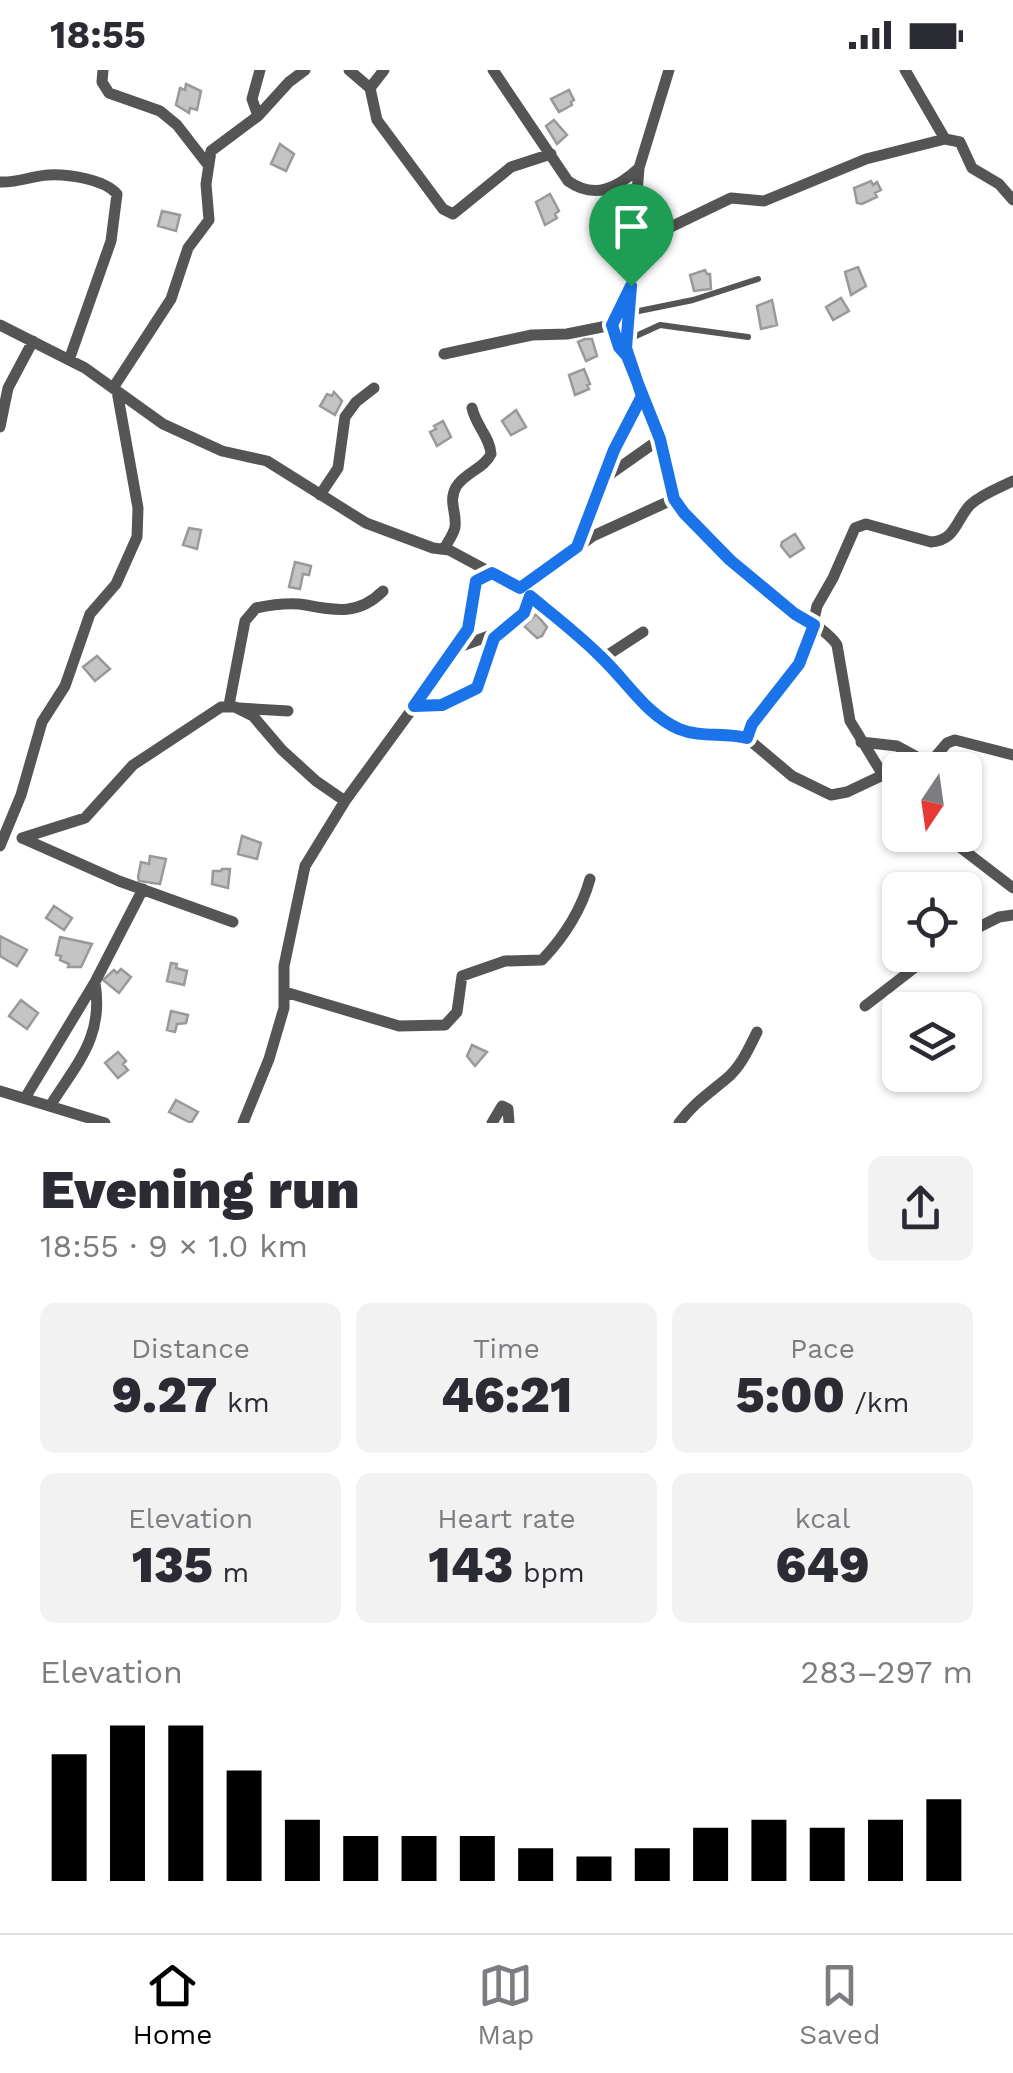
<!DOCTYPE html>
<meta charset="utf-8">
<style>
body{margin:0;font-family:"Work Sans",sans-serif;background:#f2f2f3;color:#2b2b33;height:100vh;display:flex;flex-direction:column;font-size:38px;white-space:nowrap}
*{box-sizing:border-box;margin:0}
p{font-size:32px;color:#7c7c81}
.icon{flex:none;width:55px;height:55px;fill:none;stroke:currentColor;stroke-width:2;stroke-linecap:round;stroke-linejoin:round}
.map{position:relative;height:1053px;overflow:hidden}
.drawer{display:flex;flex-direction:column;background:#fff;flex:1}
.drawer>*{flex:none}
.needle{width:65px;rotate:193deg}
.fabs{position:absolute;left:882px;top:682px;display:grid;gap:20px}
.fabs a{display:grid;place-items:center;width:100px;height:100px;border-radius:15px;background:#fff;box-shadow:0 2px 8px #0004;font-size:50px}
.pin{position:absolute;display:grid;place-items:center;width:85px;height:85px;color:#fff;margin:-102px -42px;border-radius:50% 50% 50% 0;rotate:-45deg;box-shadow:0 0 10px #0007}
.pin .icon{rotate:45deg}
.round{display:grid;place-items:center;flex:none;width:105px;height:105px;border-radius:15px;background:#f2f2f3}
.headline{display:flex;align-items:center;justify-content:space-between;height:170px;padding:0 40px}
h1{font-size:55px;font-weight:800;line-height:75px}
.figures{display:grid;grid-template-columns:repeat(3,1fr);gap:15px;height:170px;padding:10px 40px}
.figures div{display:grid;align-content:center;border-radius:15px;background:#f2f2f3;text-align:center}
.figures b{font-size:50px;font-weight:800}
.figures small{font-size:28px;font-weight:400}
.figures p{font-size:28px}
.chart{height:280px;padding:20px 40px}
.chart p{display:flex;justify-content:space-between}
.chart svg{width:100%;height:180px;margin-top:10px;stroke:#000;stroke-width:6}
.status{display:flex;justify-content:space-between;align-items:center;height:70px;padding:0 50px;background:#fff;direction:ltr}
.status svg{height:28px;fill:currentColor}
.dock{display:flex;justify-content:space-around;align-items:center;height:140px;border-top:2px solid #e1e1e2;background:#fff;font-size:28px;color:#7c7c81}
.dock a{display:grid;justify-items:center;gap:5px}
.dock .selected{color:#000}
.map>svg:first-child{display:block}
</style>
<div class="status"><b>18:55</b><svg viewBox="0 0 49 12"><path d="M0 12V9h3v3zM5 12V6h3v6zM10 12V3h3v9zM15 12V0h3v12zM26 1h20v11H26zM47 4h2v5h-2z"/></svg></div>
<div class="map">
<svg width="1013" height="1053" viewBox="0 0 1013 1053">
<rect width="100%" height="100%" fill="#fff"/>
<path fill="#c4c4c4" stroke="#999" stroke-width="2.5" d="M186,14L201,21L197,40L190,38L189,43L176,35L180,18L185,20Z
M569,20L574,30L571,32L572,35L559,42L551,29Z
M554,50L567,65L557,74L546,56Z
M280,74L294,84L286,101L271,94Z
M871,111L873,115L877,112L881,120L875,123L877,127L862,134L857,133L854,118Z
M550,124L559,141L555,144L557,148L545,155L536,132Z
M162,141L180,145L176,161L158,156Z
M858,197L866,216L851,225L845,202Z
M705,200L707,204H710L711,219L694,221L690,205Z
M841,228L849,241L833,250L826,237Z
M772,230L777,255L761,259L757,236Z
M585,269H592L597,286L586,291L578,272Z
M584,299L590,314L587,315L589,319L575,325L569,305Z
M334,322L342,331L335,345L320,336L327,324L332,326Z
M516,340L526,357L511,365L502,351Z
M443,351L451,367L437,376L430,362L436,359L434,356Z
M189,458L201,460L197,479L183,475Z
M795,464L804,478L790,487L781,476L782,472Z
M295,492L311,496L309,505L303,504L300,519L289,517Z
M536,544L547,557L542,566L537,568L524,556Z
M97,586L110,599L95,611L83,597Z
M242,766L261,773L257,789L238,784Z
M150,786L166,789L160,814L139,811L138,807L141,792L149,794Z
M222,799H230L228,818L212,814L213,801H221Z
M54,836L72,848L64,860L46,848Z
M0,866L27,880L17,896L0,886Z
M60,867L92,874L81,897H68L69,894L60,890L61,886L56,885Z
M171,893L177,894L176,898L187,901L184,915L167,911Z
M121,899L131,907L119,923L103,910L114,900L117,903Z
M21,930L38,943L27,959L9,946Z
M171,941L188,945L186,953L177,954L175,962L167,960Z
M472,975L487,982L475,996L467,986Z
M118,982L126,991L123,994L128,1000L118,1008L105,993Z
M176,1030L198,1042L191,1053L169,1042Z"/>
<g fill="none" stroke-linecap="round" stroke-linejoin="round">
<path stroke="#555" stroke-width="6" d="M629,243L693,230L758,209
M625,271L660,255L748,267"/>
<path stroke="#555" stroke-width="11" d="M103,0L102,12L109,23L160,41L177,55L208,95
M349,0L370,18L377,50L443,139L453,144L511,97L551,84
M493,0L568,111C595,130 617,118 639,98
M669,0L639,98L625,271C626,298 642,327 652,351C662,376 665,411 676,433C696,470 738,497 771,523C787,536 829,561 837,575L850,651L883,705L900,719
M905,0L945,69
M370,18L384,0
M258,46L252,29L260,0
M0,112C18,113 31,106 48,105C68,104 104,109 117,124L111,171L69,290
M634,180L654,165L731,128L764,131L866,89L945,69L960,72L972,98L999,114L1013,130
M0,255L85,298L117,321L138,438L137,467L116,514L90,544L65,616L42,652L21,725L0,776
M624,283L619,277L612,255L630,219
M444,284L532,265L567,264L612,255
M113,318L171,229L188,178L209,150L206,114L211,81L258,46L289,12L305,0
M117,321L163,354L222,381L267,391L366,453L433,478L449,480L520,518L593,466L674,429
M0,357L8,318L33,271
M606,407L660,369
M320,425L338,398L345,347L356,332L374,318
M577,477L614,380L642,326
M444,479C447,473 454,464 455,457C457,442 448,432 456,417C465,402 484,399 491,384C490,367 476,356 472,338
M520,518L603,588L651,641L679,659L697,665L718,663L747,668L792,706L831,725L847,722L883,705
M459,577L497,563
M603,588L643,562
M229,635L245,551L256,538C270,535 291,532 306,535C336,541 359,545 383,521
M415,636C436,639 460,633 477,618L494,567L524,543L530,526
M239,638L288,641
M747,668L753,654L807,580L817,536L833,508L855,458L866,454L931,472C956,470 956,450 970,435C982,424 999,418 1013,411
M861,672L897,676L928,693
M924,700L947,673L955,670L1013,685
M944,765L1013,818
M22,768L85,748L133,695L221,637H235L253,646L282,680L316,711L345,731
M22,768L119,811L233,852
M965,864L999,847L1013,845
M285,922L399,956L445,955L457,942L462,906L505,891L542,890C565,866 581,841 590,809
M865,936L931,885
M0,1021L105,1053
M25,1028L95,912L143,819
M50,1036C77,993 104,967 95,913
M243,1053L269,989L284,938V896L305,796L345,731L456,579L469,556L472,516L492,503
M492,1053L502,1036L508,1039L509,1053
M679,1053C693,1034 708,1024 726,1009C741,997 749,978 757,962"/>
</g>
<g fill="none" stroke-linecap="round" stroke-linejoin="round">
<g stroke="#fff" stroke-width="20">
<path id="route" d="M631,216L626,278L642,326L614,380L577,477L520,518L492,503L476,511L468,559L414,636L442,635L477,618L494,568L524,543L530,526C553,545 578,564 600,586C627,611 645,644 679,659C701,668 724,662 747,668L752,654L799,594L814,555L795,544L730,490L684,443L674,429L660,369L627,286L619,277L612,255L631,216"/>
</g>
<use href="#route" stroke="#1a73e8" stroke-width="12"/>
</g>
</svg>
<div class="fabs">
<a><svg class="needle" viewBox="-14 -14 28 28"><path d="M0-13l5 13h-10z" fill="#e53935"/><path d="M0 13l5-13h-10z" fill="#7c7c81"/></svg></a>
<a><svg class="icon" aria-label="locate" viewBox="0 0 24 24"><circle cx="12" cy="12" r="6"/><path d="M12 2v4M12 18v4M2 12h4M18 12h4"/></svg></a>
<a><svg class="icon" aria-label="layers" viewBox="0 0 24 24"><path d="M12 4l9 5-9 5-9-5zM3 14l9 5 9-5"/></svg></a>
</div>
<div class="pin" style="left:631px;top:216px;background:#1e9e55"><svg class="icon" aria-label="arrive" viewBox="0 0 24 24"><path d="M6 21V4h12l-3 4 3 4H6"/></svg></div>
</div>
<section class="drawer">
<div class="headline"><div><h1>Evening run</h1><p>18:55 · 9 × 1.0 km</p></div><a class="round"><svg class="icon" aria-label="share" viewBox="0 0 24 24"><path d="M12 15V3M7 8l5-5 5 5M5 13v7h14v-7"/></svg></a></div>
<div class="figures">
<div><p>Distance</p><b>9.27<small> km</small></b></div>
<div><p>Time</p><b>46:21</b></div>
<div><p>Pace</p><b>5:00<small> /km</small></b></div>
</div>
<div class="figures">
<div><p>Elevation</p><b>135<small> m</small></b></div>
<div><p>Heart rate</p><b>143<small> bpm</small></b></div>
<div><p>kcal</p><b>649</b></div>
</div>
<div class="chart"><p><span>Elevation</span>283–297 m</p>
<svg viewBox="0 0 160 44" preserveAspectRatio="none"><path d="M5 44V13M15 44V6M25 44V6M35 44V17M45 44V29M55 44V33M65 44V33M75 44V33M85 44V36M95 44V38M105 44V36M115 44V31M125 44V29M135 44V31M145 44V29M155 44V24"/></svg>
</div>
</section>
<nav class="dock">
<a class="selected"><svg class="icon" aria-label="home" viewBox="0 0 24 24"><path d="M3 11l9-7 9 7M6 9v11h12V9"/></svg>Home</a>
<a><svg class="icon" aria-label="map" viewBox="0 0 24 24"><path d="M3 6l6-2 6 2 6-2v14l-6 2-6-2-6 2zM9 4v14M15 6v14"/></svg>Map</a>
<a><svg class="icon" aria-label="saved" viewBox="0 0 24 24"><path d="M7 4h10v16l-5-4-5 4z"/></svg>Saved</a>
</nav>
